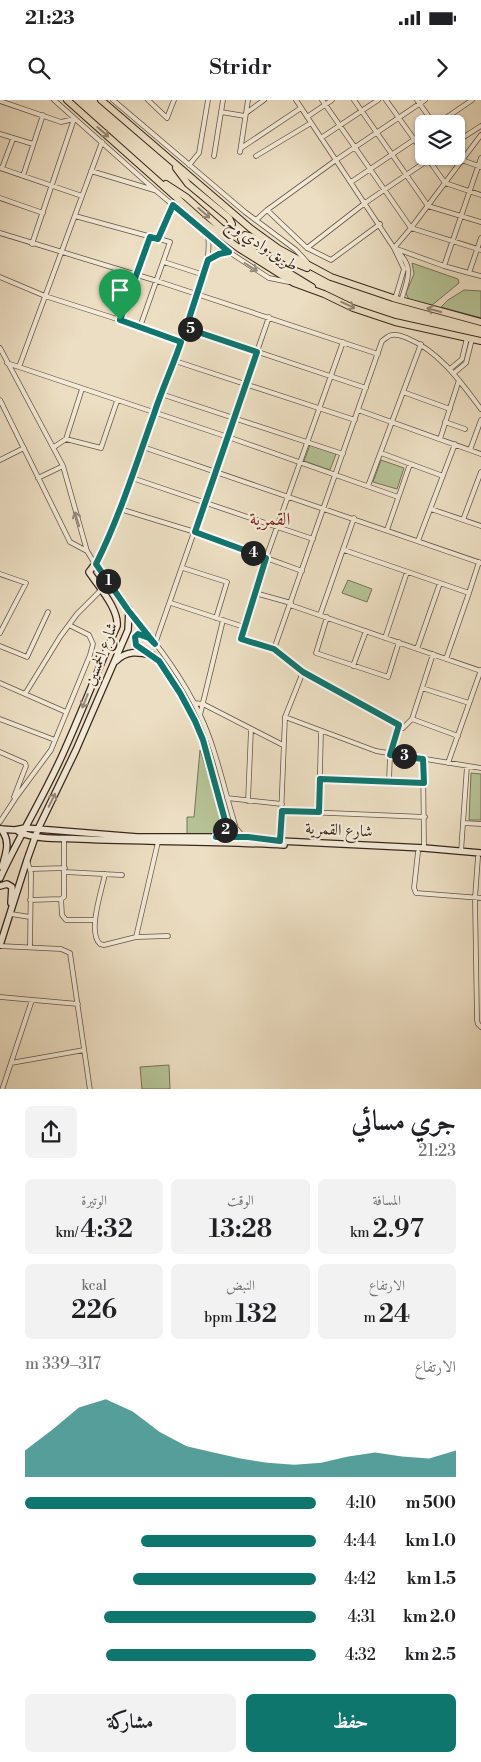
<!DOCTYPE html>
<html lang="ar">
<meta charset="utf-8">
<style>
body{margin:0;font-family:"Libre Bodoni",Amiri,serif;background:#f2f2f2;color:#202124;direction:rtl;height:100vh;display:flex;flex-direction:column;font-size:19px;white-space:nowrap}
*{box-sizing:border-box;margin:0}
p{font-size:16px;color:#757577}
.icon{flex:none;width:28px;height:28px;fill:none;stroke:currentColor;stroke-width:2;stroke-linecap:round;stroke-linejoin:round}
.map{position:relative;height:989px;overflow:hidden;direction:ltr}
.panel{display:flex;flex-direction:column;background:#fff;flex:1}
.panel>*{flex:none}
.tools{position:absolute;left:415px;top:15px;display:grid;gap:10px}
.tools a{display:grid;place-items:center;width:50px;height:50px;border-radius:8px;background:#fff;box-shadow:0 1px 4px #0004;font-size:25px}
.pin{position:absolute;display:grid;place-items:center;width:42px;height:42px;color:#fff;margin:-51px -21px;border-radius:50% 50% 50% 0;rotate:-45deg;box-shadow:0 0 5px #0007}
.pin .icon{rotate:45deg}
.km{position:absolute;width:25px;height:25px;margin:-12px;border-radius:50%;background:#222;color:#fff;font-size:14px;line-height:25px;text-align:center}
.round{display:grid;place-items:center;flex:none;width:52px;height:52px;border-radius:8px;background:#f2f2f2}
.headline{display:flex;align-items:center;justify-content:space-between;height:85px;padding:0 25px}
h1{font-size:28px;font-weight:600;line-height:38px}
.stats{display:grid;grid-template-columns:repeat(3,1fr);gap:8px;height:85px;padding:5px 25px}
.stats div{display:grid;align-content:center;border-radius:8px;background:#f2f2f2;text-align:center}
.stats b{font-size:25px;font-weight:600}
.stats small{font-size:14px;font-weight:400}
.stats p{font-size:14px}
.chart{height:140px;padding:10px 25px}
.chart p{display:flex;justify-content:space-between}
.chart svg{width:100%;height:90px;margin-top:5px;fill:#0f766e;opacity:.7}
.button{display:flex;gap:10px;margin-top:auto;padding:10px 25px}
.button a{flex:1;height:58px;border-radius:8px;background:#0f766e;color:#fff;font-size:20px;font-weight:600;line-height:58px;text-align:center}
.button a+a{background:#f2f2f2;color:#202124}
ul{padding:0 25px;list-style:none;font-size:16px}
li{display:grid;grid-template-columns:80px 60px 1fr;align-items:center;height:38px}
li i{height:12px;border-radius:6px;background:#0f766e}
.status{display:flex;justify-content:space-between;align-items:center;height:35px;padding:0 25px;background:#fff;direction:ltr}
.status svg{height:14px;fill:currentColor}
header{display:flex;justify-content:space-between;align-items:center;height:65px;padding:0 25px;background:#fff;font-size:22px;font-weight:600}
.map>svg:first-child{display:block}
</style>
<div class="status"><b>21:23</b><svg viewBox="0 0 49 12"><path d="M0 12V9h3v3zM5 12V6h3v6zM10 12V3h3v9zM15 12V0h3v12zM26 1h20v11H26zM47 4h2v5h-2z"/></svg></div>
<header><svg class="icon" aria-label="forward" viewBox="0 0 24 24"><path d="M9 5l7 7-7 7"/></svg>Stridr<svg class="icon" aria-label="search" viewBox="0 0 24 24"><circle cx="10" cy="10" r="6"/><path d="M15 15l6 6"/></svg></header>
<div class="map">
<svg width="481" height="990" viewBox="0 0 481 990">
<rect width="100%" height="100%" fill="#ecdec2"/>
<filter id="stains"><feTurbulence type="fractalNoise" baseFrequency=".004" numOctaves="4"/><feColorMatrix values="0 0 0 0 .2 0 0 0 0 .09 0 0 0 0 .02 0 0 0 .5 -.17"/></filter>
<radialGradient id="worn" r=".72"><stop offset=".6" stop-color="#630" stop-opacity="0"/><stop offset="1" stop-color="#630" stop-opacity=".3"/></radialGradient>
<path fill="#b5c295" stroke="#76745a" d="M412,163L458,179L459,183L431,206L409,200L406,193L414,174Z
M464,190L481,191V218L441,207L448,200Z
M310,345L336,354L330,370L304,361Z
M381,360L404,368L397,389L373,382Z
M348,480L372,489L367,502L342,493Z
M200,650L224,723L219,733L210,735L187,734V717H194Z
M471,673L481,674V720H469Z
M169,965L170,989H142L140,967Z"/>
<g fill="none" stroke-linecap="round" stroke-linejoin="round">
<g stroke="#645548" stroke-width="5.5">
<path id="street" d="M54,0L155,90L229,152L269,178L289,182
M113,0L245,112L296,150L307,162
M148,0L167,18L174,0
M296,0L394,148L411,128L481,35
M322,0L411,128L481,150
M354,0L428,106L481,122
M386,0L424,53
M417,0L434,24
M0,1L61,22L74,19L32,144
M221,12L245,16
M246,13L264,0
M307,17L332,0
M437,24L472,0
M0,34L33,44
M321,38L378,0
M456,42L481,26
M241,48L301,8
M240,52L248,0
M214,56L223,0
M256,56L311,23
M426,56L445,83L481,95
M462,60L481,67
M189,65L199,53L208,0
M0,68L82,96
M2,68L13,39
M91,71L154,90
M23,76L43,15
M351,82L424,33
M0,98L43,113
M267,110L307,148L331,160L380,124
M75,116L170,142L140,227
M256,120L267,110L336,60L425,0
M0,133L157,181L378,254
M481,138L469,173L481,176
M158,139L173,105
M307,148L365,103L434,56
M394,148L444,166L469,173
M395,150L404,169L395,199
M396,150C415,167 408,178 401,201
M208,160L219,154L229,152
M164,162L204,175
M444,166L481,58
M0,177L45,196L120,220L181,242
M120,220L150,137
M186,228L366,288
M343,242L266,458L241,539L274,549L303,572L403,628L412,619L433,554
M0,248L63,366L87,451L95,464C121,415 136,363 154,312C167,276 182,241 194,205C202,182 211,160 208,135
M175,261L355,320
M7,263L228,337L398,397
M19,267L102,42
M450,269L462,259L467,238
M454,273L466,263L472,239
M403,292L450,309
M161,294L343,354
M0,300L70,442L87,451
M358,310L481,354
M445,322L465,329
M66,339L101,348L117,301
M440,339L459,280
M54,347L66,339L82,289
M143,347L481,463
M470,350L481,320
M381,353L443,376
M0,360L24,348
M38,378L63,366
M132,378L313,439
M368,386L421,244
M120,409L195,432L302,471
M431,409L481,426
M463,420L481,372
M387,430L410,364
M418,441L455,344
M344,450L469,493L446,559
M183,468L227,482L216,518
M0,474L26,483L0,533
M255,493L291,503
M469,493L479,462
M171,503L244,527
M290,505L481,571
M129,511C156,542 183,578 200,615C216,648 225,693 236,728L241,734L246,736
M320,515L354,418
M327,517L316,553L388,577L399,542
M385,538L407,472
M150,539L143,534H138C135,537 133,540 136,544C140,551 152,554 158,560C164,566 168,575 173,582C202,627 211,672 226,724L224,732L218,737
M155,544L269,217
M0,546L27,557L48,512
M274,549L382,241C385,239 389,235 392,235C397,234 402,236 407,238C440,252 460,281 481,309
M417,549L440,483
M353,566L366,531
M0,583L66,612
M422,588L469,603
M25,594L60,537L77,514L101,490
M194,603L203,604L283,645
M200,615L223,520
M285,617L376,651L481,668
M0,619L55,640
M412,619L458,636
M0,652L25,663L26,666L14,697
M423,659L424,748
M448,663L481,570
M320,679L424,683
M389,682L390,655L399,625
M227,698L282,704
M248,701L251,629
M282,711L425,717
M319,712L321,631
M0,722L17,696L51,650L90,555L93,544L89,535L69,525
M464,723L481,724
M280,741L285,617L303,572
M418,752L414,788L416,793L481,798
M461,752L467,666
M478,757L475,798L477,920L478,924L481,927
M27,760L31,773L30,847
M31,769L65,768
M65,772L122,775
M105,774C102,790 87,832 100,844L104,845L136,837L158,742
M61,799L62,815L66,820H95
M30,800L61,799L64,797V738
M11,814L30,817
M136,837L168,836
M0,846L61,849L70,853L90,990
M0,897L78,904
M11,963L84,950
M2,990L32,900"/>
</g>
<g stroke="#37271f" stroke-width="8">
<path id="secondary" d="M116,561C127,550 138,552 152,555
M0,729L15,730L25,728L137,737H248L280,741L424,748L481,753
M1,729C11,742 6,753 2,767
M19,732C37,740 62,738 80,739C148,742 216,741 284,745
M0,778C20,734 46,693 65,649C83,609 99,567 117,526C119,509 98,486 89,472L95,464L129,510L128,530L76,650L38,729L27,760L0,845
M0,786L7,784L12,787L11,803"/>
</g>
<g stroke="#37271f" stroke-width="8">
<path id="primary" d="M67,0L206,124L240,149L294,183L324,194L353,208L395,222L481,241
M101,0L250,128L279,149L331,177L393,198L481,222
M166,84L186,97L222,129L226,130L231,127L232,124L229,118L188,84L176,68
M307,168L290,161L252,137L245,135L241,139L245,146L312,187"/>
</g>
<use href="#street" stroke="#f3ead7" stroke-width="4"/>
<use href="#secondary" stroke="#f3ead7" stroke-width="5.5"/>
<use href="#primary" stroke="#ecdec2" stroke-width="6"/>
</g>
<defs><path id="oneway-shaft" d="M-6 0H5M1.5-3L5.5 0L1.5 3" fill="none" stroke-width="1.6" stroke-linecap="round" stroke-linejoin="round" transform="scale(1.25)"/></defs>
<g stroke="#928270">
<use href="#oneway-shaft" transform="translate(103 32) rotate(41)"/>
<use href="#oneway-shaft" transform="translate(204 113) rotate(41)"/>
<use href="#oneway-shaft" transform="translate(348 205) rotate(25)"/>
<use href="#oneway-shaft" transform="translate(434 210) rotate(-165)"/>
</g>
<g stroke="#95887b">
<use href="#oneway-shaft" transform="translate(251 167) rotate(32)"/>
<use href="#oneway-shaft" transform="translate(77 419) rotate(-107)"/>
<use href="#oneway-shaft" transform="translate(85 601) rotate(112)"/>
<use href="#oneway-shaft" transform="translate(52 700) rotate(-64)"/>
</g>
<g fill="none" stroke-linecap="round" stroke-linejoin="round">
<g stroke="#fff" stroke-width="10">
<path id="route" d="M173,105L229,152L219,154L208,160L186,228L257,252L195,432L266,458L241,539L274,549L303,572L399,625L390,655L423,659L424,683L320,679L319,712L282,711L280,741L248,737H216C222,735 226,730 226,724L203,640L195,621L180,593L159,561L136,545L135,537L138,534L149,538L155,544L128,510L96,464C120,416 136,364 154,314C162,289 173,266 181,242L120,220L150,137L158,139Z"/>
</g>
<use href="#route" stroke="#0f766e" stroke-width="6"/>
</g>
<g text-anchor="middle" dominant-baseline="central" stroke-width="4.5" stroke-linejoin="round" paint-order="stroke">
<g font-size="16" fill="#37271f" stroke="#f3ead7">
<text transform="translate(262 145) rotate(33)">طريق وادي وج</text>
<text transform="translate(101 554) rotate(-69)">شارع الخمسين</text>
<text transform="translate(339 730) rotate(3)">شارع القمرية</text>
</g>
<g font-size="18" fill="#7a1f14" stroke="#f3ead7">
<text x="270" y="419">القمرية</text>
</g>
</g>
<rect width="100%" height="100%" filter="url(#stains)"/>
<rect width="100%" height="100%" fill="url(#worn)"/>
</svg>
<div class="tools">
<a><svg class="icon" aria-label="layers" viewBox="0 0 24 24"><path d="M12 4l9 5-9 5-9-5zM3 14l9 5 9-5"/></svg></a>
</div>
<div class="pin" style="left:120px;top:220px;background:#1e9e55"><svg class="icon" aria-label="arrive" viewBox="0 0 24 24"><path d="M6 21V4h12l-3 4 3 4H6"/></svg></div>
<b class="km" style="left:108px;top:481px">1</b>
<b class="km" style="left:225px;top:730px">2</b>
<b class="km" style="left:404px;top:656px">3</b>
<b class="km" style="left:253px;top:453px">4</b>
<b class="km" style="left:190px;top:229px">5</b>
</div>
<section class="panel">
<div class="headline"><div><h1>جري مسائي</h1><p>21:23</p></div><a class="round"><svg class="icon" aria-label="share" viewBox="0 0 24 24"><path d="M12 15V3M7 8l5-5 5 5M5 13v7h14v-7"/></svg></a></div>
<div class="stats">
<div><p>المسافة</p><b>2.97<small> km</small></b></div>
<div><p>الوقت</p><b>13:28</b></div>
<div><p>الوتيرة</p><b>4:32<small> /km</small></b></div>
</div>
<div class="stats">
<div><p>الارتفاع</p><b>24<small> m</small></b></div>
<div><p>النبض</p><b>132<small> bpm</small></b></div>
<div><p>kcal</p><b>226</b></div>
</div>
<div class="chart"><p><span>الارتفاع</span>317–339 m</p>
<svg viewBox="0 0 160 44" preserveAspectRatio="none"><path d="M0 44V31L10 21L20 10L30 6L40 12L50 22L60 29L70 32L80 35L90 37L100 38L110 37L120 34L130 32L140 34L150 35L160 31V44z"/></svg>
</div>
<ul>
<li><b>500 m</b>4:10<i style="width:100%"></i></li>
<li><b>1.0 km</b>4:44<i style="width:60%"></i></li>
<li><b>1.5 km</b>4:42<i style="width:63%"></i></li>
<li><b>2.0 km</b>4:31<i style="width:73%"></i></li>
<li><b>2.5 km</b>4:32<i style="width:72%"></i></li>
</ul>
<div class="button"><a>حفظ</a><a>مشاركة</a></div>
</section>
